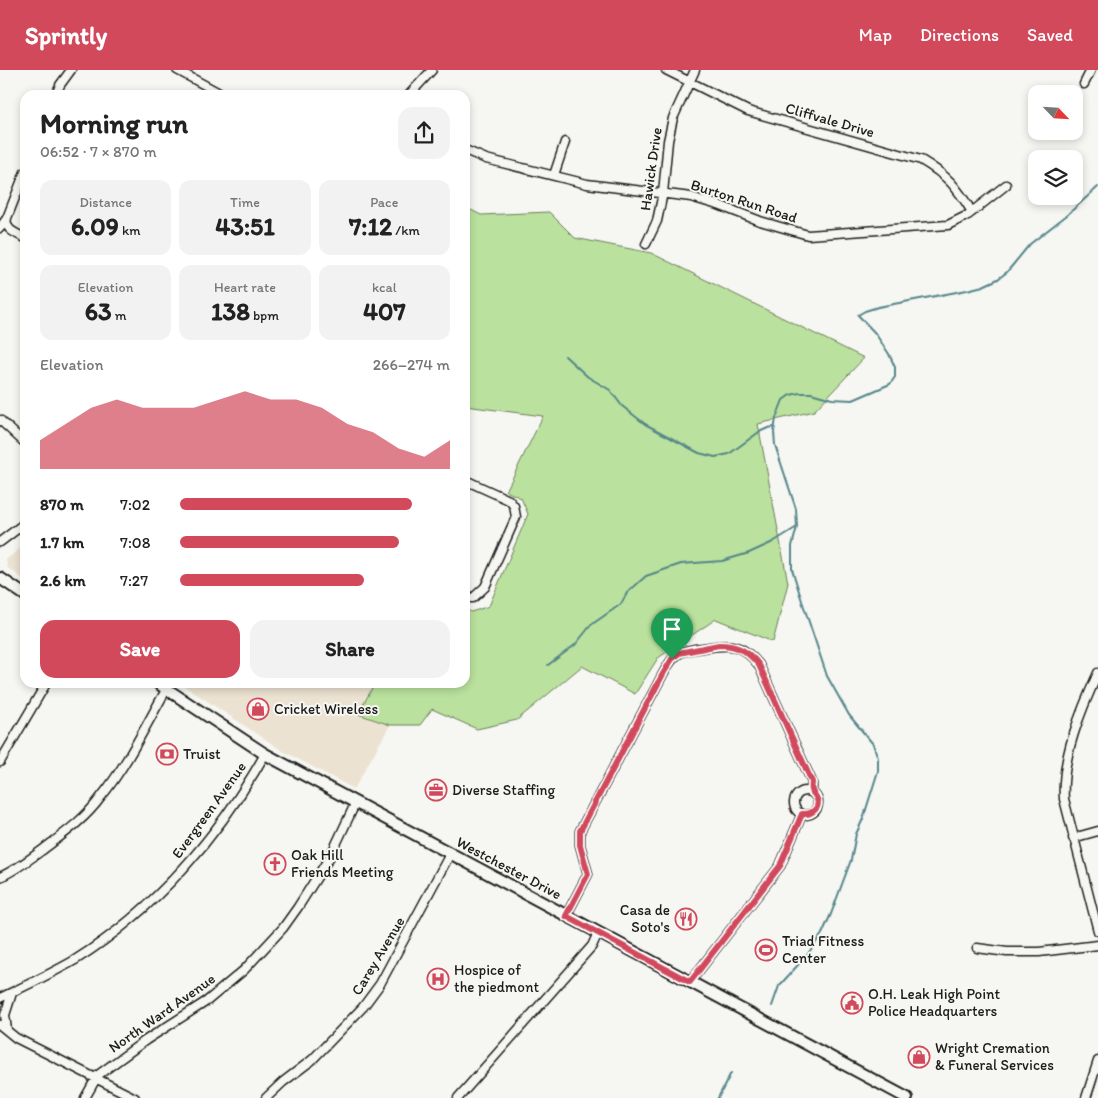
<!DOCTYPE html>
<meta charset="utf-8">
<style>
body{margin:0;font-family:Itim,sans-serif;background:#f2f2f2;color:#222;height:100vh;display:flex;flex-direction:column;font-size:19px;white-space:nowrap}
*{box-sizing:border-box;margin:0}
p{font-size:16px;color:#767676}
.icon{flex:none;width:28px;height:28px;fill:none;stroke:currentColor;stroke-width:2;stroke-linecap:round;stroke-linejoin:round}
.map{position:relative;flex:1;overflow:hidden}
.panel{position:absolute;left:20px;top:20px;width:450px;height:598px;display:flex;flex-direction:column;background:#fff;border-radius:15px;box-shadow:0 2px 8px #0003}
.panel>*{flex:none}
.needle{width:32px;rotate:115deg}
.buttons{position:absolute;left:1028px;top:15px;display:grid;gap:10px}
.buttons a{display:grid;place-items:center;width:55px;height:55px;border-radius:10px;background:#fff;box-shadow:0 2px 8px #0003;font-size:25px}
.pin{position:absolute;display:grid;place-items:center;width:42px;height:42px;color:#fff;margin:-51px -21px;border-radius:50% 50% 50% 0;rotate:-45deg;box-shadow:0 0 5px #0007}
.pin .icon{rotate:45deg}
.round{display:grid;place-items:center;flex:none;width:52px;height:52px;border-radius:15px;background:#f2f2f2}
.overview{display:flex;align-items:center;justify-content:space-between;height:85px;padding:0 20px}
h1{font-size:28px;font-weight:700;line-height:38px}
.stats{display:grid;grid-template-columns:repeat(3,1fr);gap:8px;height:85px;padding:5px 20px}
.stats div{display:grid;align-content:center;border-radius:12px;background:#f2f2f2;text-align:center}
.stats b{font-size:25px;font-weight:700}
.stats small{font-size:14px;font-weight:400}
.stats p{font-size:14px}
.chart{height:140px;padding:10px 20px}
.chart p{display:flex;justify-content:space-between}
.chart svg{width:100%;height:90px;margin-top:5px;fill:#d1495b;opacity:.7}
.button{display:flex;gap:10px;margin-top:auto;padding:10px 20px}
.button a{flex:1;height:58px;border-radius:15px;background:#d1495b;color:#fff;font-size:20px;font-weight:700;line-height:58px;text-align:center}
.button a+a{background:#f2f2f2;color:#222}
ul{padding:0 20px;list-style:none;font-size:16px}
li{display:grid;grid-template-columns:80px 60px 1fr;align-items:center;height:38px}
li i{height:12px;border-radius:6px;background:#d1495b}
header{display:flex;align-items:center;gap:30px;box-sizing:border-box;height:70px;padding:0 25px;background:#d1495b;color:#fff}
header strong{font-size:24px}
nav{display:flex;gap:28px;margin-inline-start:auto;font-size:18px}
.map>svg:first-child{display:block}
</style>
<header>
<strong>Sprintly</strong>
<nav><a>Map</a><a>Directions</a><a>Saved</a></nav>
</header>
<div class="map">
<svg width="1098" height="1028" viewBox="0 0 1098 1028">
<rect width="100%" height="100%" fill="#f6f6f2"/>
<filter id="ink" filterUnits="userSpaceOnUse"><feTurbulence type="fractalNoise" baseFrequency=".02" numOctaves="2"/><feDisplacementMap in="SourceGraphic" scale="10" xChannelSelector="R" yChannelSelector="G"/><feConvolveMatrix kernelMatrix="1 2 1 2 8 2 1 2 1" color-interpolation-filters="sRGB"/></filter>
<g filter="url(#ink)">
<path fill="#ece2d2" d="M25,474V510L8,498L6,490Z
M180,613H375L358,644L390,655L354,719L283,681Z"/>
<path fill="#bae19d" stroke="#6b7e5c" d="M465,137L481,145L549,142L575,168L651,183L864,288L814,341L758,354L788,513L773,572L716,549L658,588L635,624L582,596L517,650L477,659L432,639L420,655H390L358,644L375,613L465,612V539L471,542L489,536L528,444L521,428L506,421L543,346L465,336Z"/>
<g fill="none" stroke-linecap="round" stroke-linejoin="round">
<path stroke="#55868a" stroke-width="2" d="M565,286L588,307L610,320L622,336L645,354L699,383L715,387L729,384L759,362L768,358L774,357
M548,595L575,575L591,555L621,534L627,523L646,506L681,494L722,491L749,483L773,472L797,457
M772,936L779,916L807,885L822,864L831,844L851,790L856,764L863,749L878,701V688L873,674L849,645L827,606L802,531L792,499V476L797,457L796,439L775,375L774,362L776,348L783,330L790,325L800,323H811L832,329L853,330L890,314L895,307V297L889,284L875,263L858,245L865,241L878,237L967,220L983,216L998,209L1007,202L1030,174L1067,145L1098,117
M718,1028L731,1003"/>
<g stroke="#1c1c1c" stroke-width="11">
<path id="minor" d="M177,0L223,25
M666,0L748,41L921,90C948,106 956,116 972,142
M1084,14L1091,0
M56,25L60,15L71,0
M409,25L432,0
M465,80L486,89L587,114L691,127L721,136L760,151L808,165L948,155L968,145L1006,115
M554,105L565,72
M7,148C4,160 16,163 25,168
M0,158L7,148L25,102
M646,174L657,151L663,123L668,71L673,48L695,0
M0,350L25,373
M465,410L509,430L514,436L516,447L485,517L473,528H465
M0,472L25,453
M1098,603C1081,640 1061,688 1064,729L1098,861
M0,692L47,612
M794 733a12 12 0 1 1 24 0a12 12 0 1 1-24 0Z
M1073,768L1098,761
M0,807C16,800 30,789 45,778C65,763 86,748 101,727C127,695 146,655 166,620
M566,846L588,804L580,775V761L663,604C667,597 672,587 680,583C687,580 695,579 703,578C729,574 741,572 759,595L812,712V722
M977,878L1007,882H1039L1098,875
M690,912L780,796L802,744
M0,928C25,916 51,904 75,890C155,840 219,766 265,684
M0,955L16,968L135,1028
M7,960L5,945L12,923
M85,1028L98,1005L146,970L207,931L244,900L283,858L298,837L331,785L355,734
M266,1028L283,1012L312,990L363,937L380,914L450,784
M458,1028L592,876L598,863
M1086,1028L1098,991"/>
</g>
<g stroke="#1c1c1c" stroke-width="14">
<path id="major" d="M0,508L25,525
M156,612L265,684L907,1028"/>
</g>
<use href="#minor" stroke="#f6f6f2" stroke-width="8"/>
<use href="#major" stroke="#f6f6f2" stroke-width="10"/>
</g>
</g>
<g fill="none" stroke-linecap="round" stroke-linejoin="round" filter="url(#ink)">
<g stroke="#fff" stroke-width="10">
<path id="route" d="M719,575C737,575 748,581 759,595L812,712C812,715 811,718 812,720C813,725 814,723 816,727C822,738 811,745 802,744L780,796L690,912L566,846L588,804L580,775V761L663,604L672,589L679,583Z"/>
</g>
<use href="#route" stroke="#d1495b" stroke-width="6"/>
</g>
<defs>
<g id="shop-ring" transform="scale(1.125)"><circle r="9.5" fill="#f6f6f2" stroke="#d1495b" stroke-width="1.5"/><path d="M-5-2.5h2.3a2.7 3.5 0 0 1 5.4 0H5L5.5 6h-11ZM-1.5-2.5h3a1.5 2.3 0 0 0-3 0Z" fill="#d1495b"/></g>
<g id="bank-ring" transform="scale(1.125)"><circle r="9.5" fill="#f6f6f2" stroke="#d1495b" stroke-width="1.5"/><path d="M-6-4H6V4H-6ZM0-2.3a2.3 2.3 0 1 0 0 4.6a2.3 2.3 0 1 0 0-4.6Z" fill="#d1495b"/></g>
<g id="office-ring" transform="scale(1.125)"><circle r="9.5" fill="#f6f6f2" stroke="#d1495b" stroke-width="1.5"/><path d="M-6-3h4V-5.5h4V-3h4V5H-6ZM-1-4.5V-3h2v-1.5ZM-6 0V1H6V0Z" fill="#d1495b"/></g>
<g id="church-ring" transform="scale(1.125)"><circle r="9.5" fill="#f6f6f2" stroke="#d1495b" stroke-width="1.5"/><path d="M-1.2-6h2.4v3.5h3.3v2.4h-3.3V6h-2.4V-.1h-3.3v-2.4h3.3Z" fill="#d1495b"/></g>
<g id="restaurant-ring" transform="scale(1.125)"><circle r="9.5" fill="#f6f6f2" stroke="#d1495b" stroke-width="1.5"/><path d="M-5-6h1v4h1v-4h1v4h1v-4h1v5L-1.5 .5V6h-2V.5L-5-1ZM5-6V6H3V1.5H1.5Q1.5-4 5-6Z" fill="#d1495b"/></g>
<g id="stadium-ring" transform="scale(1.125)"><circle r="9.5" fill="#f6f6f2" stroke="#d1495b" stroke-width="1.5"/><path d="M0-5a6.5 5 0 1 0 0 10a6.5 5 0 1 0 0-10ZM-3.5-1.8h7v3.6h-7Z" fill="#d1495b"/></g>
<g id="hospital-ring" transform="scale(1.125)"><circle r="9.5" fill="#f6f6f2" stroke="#d1495b" stroke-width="1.5"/><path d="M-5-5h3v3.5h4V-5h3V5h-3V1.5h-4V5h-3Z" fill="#d1495b"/></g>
<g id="civic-ring" transform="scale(1.125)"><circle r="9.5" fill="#f6f6f2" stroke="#d1495b" stroke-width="1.5"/><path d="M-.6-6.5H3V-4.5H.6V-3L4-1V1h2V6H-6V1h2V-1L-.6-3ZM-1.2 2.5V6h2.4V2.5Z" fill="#d1495b"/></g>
</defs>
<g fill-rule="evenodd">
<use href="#shop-ring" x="258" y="639"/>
<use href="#bank-ring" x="167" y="684"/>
<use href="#office-ring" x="436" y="720"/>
<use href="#church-ring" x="275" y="794"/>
<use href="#restaurant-ring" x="686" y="849"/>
<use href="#stadium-ring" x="766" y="880"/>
<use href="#hospital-ring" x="438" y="909"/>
<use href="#civic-ring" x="852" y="933"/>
<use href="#shop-ring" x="919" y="987"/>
</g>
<g text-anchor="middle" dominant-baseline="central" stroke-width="4" stroke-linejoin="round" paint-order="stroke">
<g font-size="15" fill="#1c1c1c" stroke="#f6f6f2">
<text transform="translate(830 50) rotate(16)">Cliffvale Drive</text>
<text transform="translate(651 99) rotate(-82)">Hawick Drive</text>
<text transform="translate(744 131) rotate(18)">Burton Run Road</text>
<text transform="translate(209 740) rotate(-54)">Evergreen Avenue</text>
<text transform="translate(509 798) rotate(28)">Westchester Drive</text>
<text transform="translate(378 886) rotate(-59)">Carey Avenue</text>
<text transform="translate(162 943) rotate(-35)">North Ward Avenue</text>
</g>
<g font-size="15" fill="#1c1c1c" stroke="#f6f6f2" text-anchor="start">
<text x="274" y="639">Cricket Wireless</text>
<text x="183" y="684">Truist</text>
<text x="452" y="720">Diverse Staffing</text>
<text x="291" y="785">Oak Hill<tspan x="291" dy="17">Friends Meeting</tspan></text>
<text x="670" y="840" text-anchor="end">Casa de<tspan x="670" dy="17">Soto's</tspan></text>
<text x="782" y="871">Triad Fitness<tspan x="782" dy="17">Center</tspan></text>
<text x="454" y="900">Hospice of<tspan x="454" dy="17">the piedmont</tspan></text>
<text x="868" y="924">O.H. Leak High Point<tspan x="868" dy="17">Police Headquarters</tspan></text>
<text x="935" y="978">Wright Cremation<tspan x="935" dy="17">&amp; Funeral Services</tspan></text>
</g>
</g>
</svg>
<div class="buttons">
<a><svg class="needle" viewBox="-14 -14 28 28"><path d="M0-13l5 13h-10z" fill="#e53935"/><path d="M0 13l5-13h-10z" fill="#767676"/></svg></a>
<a><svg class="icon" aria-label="layers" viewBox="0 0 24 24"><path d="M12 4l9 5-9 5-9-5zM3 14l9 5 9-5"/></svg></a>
</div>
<div class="pin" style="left:672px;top:589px;background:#1e9e55"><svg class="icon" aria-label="arrive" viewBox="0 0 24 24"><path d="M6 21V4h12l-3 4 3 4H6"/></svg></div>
<section class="panel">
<div class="overview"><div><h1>Morning run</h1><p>06:52 · 7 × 870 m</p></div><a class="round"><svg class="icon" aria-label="share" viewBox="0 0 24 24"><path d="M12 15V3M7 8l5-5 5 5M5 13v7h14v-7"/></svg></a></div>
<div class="stats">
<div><p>Distance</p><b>6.09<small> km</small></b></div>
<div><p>Time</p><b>43:51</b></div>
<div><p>Pace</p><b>7:12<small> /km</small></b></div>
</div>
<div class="stats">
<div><p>Elevation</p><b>63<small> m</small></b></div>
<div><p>Heart rate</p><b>138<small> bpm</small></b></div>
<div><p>kcal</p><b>407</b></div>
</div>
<div class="chart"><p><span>Elevation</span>266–274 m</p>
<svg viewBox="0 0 160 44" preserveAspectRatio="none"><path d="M0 44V30L10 22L20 14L30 10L40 14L50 14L60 14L70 10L80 6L90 10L100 10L110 14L120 22L130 26L140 34L150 38L160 30V44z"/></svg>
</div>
<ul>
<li><b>870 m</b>7:02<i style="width:86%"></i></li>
<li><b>1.7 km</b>7:08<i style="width:81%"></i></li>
<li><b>2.6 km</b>7:27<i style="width:68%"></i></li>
</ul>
<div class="button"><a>Save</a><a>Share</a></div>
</section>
</div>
